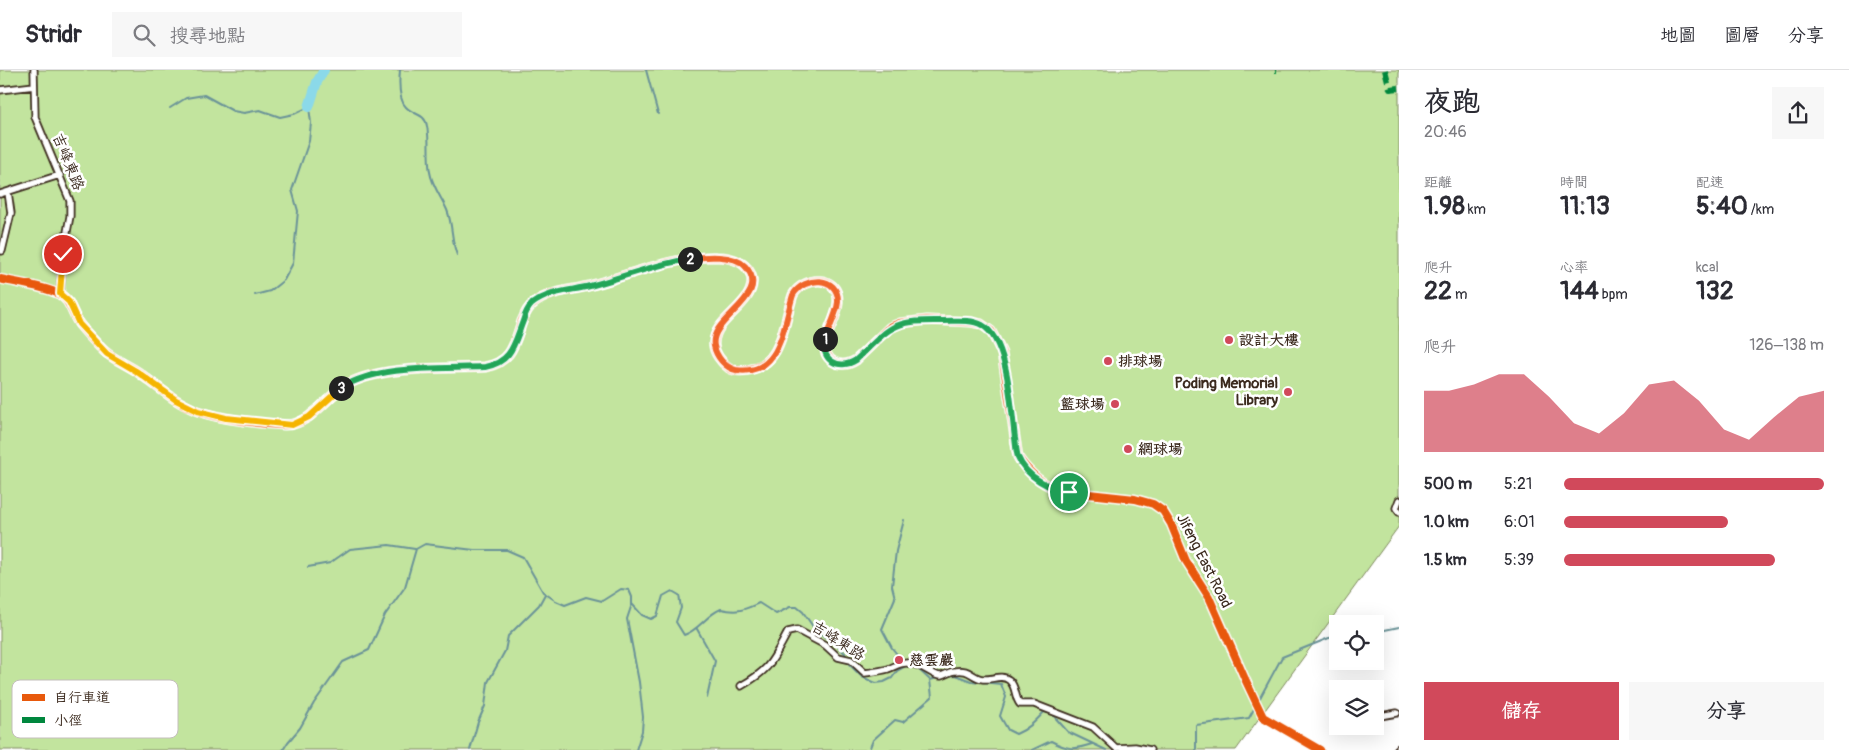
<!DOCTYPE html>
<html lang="zh-TW">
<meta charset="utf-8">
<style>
body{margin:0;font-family:Pangolin,"LXGW WenKai TC",sans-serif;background:#f7f7f7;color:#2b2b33;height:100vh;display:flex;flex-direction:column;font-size:19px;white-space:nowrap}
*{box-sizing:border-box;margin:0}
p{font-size:16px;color:#7c7c81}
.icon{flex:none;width:28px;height:28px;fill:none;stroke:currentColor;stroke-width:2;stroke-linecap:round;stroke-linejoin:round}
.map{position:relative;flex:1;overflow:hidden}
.panel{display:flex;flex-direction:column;background:#fff;width:450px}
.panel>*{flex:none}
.tools{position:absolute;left:1329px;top:545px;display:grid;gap:10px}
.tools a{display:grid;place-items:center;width:55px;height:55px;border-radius:0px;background:#fff;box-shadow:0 5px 20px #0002;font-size:25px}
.pin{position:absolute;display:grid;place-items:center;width:42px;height:42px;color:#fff;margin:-21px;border:2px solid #fff;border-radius:50%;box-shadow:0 1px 5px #0007}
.km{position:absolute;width:25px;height:25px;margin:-12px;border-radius:50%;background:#222;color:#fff;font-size:14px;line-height:25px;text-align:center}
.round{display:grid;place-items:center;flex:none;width:52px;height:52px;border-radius:0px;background:#f7f7f7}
.headline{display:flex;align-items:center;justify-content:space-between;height:85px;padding:0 25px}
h1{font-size:28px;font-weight:700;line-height:38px}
.figures{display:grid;grid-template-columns:repeat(3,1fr);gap:8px;height:85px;padding:5px 25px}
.figures div{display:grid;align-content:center}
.figures b{font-size:25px;font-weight:700}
.figures small{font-size:14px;font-weight:400}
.figures p{font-size:14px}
.chart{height:140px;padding:10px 25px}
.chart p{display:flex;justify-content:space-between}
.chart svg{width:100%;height:90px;margin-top:5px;fill:#d1495b;opacity:.7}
.cta{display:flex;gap:10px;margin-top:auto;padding:10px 25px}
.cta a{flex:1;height:58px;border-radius:0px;background:#d1495b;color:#fff;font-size:20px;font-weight:700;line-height:58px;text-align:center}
.cta a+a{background:#f7f7f7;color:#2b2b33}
ul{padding:0 25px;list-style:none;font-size:16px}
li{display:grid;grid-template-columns:80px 60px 1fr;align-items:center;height:38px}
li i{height:12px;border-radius:6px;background:#d1495b}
header{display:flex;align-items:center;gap:30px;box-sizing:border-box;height:70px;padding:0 25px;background:#fff;border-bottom:1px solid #e1e1e2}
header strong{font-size:24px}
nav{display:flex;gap:28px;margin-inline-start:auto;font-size:18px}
.search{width:350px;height:45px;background:#f7f7f7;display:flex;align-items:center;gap:12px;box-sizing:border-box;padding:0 18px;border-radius:0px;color:#7c7c81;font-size:19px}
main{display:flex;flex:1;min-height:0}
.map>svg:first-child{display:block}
</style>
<header>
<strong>Stridr</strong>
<div class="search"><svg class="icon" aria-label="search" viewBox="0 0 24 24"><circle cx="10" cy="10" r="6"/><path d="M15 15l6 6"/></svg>搜尋地點</div>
<nav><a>地圖</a><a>圖層</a><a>分享</a></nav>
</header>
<main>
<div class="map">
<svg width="1399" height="680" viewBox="0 0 1399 680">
<rect width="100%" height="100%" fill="#fff"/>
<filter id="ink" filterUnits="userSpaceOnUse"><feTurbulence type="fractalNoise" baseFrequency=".02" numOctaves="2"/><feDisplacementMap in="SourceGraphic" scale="10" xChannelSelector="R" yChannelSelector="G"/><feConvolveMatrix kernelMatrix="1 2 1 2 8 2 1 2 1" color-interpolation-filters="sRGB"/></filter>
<g filter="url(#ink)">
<path fill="#c2e49e" stroke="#7e875e" d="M0,0H1399V456L1236,680H0Z"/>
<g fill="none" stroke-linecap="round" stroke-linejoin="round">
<path stroke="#6b9398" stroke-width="2" d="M400,0C399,11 398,29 406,37C413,45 425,43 427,56C430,71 427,87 430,102C432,116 442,128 447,140C453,155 451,171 457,185
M646,0L658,44
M170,38L186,28L204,25L233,41L244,43L260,40L280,47L294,44L309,37L311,53L309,71L292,120L298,141L293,193L284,210L270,221L255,225
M308,497L330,493L350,479L389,475L415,479
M632,534L627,549L639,612L643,647L642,661L636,680
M697,559L715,591L707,628
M1375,562L1399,557
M904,593L892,578L882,559L895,528L892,516L896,481L904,450
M947,606L955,605L971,611L1001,614L1006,627L1000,646L1008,660L1016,664C1028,659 1035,652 1044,642L1052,644L1068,662L1106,680
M283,680L288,672L300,658L314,633L343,592L369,580L385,545L405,517L416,479L425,474L474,480H507L523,487L543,522L556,531L565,535L586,527L602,531L621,519L629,520L632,527V534L642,545L651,549L657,546L663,526L672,521L679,525L681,538L676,552L684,565C699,560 706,545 721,539C738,543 743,540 759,533L776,544L790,537H797L803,542L816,561L832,571L845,583L847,592L862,607L876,613L884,612L892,608L897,601L906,596L916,597L930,610L938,608
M470,680L478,652L485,636L488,612L505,581L508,566L539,535L545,524
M869,680L873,670L895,650L903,652L932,627L930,610
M1032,680L1051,671C1068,680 1074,680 1092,674
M1196,680V655L1249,648L1282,587L1329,568L1338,567"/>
<path stroke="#8bd9e9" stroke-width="10" d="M309,37L317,12L324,0"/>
<g stroke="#3b2a1e" stroke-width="9">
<path id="minor" d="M34,0L35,47L70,131V146L63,184L60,224
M0,20L34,16
M0,124L60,105
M2,181L11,143L8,122
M0,209C17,213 43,216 59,224C71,230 72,245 80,255C86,263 93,270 100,277C111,289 125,293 138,302C157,316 176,333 198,341C219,349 262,354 284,355C311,356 325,327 346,315C380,295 445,299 485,297C512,292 514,275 522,251C525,245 526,240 532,235C549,220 571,221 592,215C633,204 673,186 717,187C732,187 750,193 752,209C754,236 715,247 714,273C713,282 722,293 729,298C734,301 741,301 747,300C784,295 783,253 793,225C804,206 838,204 838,231C838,244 829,260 824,272C824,291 840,300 856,290L890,257L900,253L927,250L971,252L981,254L991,261L1002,283L1018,387C1029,403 1042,415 1061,421L1135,429L1153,434L1163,441L1171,454L1186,491L1209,527L1245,609L1263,647L1320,680
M1399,430L1396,438L1399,442
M741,616C771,599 772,591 788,562L797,560L825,575L838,587L851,590L865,603C872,602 881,601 888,599C894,597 899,593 906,593C921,592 933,607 941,606C946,605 950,601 955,601C970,598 972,608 983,609C992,610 1001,604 1009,610C1017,617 1014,627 1020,634H1034L1093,657L1116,678L1135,677L1150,680
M1375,647L1397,643
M1397,680L1399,678"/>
</g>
<use href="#minor" stroke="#fff" stroke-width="5.5"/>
<path stroke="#00873e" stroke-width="6" stroke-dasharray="12 6" stroke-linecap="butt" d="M1275,0H1277
M1385,0L1390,19L1399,18"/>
<g stroke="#fff" stroke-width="11">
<path id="cycleway" d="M0,209C17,213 43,216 59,224C71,230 72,245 80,255C86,263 93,270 100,277C111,289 125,293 138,302C157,316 176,333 198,341C219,349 262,354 284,355C311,356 325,327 346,315C380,295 445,299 485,297C512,292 514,275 522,251C525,245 526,240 532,235C549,220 571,221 592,215C633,204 673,186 717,187C732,187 750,193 752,209C754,236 715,247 714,273C713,282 722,293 729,298C734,301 741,301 747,300C784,295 783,253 793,225C804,206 838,204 838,231C838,244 829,260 824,272C824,291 840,300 856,290L890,257L900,253L927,250L971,252L981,254L991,261L1002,283L1018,387C1029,403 1042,415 1061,421L1135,429L1153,434L1163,441L1171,454L1186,491L1209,527L1245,609L1263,647L1320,680"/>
</g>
<use href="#cycleway" stroke="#e8590c" stroke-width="8"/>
</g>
</g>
<g fill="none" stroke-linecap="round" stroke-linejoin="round" filter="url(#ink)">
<g stroke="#fff" stroke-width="10">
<path id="split-1" d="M825,269C820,290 839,301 856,290C892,255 893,250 944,251C956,251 971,249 982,255C1009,270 1011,339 1015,368C1016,374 1016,381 1018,387C1026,407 1050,419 1069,422"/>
</g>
<g stroke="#fff" stroke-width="10">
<path id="split-2" d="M690,189C705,186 734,184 745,196C774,227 708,248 714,276C716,286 725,298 736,300C781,307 783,256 793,225C804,206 839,205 838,232C837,244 829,258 825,269"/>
</g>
<g stroke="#fff" stroke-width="10">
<path id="split-3" d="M341,318C380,294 440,299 485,297C512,292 514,274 523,251C525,244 527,239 532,234C549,221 570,221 590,216C624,207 655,194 690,189"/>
</g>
<g stroke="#fff" stroke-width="10">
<path id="split-4" d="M63,184L60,224L69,232L79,254L107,284L136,301L176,330L198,341L226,348L292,355L309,347L341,318"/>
</g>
<use href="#split-1" stroke="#22a559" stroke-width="6"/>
<use href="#split-2" stroke="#f0652b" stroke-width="6"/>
<use href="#split-3" stroke="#22a559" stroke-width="6"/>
<use href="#split-4" stroke="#f5b400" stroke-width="6"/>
</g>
<g fill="#d1495b" stroke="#fff" stroke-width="2">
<circle cx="1229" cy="270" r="5"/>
<circle cx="1108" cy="291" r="5"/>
<circle cx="1288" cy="322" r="5"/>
<circle cx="1115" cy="334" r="5"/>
<circle cx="1128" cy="379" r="5"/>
<circle cx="899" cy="590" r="5"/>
</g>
<g text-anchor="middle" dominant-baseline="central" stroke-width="5" stroke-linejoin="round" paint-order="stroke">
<g font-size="15" fill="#3b2a1e" stroke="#fff">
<text transform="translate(68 92) rotate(68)">吉峰東路</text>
<text transform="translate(1204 491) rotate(63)">Jifeng East Road</text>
<text transform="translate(838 571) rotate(32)">吉峰東路</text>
</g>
<g font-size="15" font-weight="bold" fill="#3b2a1e" stroke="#fff" text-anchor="start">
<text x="1239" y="270">設計大樓</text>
<text x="1118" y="291">排球場</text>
<text x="1278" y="313" text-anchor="end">Poding Memorial<tspan x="1278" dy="17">Library</tspan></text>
<text x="1105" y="334" text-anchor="end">籃球場</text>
<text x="1138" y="379">網球場</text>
<text x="909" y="590">慈雲巖</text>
</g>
</g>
<rect x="12" y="610" width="166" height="58" rx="8" fill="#fff" stroke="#c4bfbc" stroke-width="1"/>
<rect x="22" y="624" width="23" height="7" fill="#e8590c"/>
<rect x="22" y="647" width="23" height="6" fill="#00873e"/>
<g font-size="14" fill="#3b2a1e">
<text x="54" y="632">自行車道</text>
<text x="54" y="655">小徑</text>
</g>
</svg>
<div class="tools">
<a><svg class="icon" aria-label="locate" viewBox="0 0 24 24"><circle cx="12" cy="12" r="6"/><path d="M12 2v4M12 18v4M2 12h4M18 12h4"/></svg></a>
<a><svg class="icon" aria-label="layers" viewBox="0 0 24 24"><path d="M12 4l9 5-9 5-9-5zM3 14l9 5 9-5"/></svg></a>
</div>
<div class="pin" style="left:1069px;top:422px;background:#1e9e55"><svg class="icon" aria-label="arrive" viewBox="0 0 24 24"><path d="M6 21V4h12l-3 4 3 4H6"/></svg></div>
<div class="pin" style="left:63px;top:184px;background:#d93025"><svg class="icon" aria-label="check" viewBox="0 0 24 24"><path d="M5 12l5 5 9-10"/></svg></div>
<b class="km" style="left:825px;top:269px">1</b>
<b class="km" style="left:690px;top:189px">2</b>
<b class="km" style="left:341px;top:318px">3</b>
</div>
<section class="panel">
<div class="headline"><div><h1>夜跑</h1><p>20:46</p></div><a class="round"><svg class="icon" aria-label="share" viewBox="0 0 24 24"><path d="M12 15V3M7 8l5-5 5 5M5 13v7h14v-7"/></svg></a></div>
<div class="figures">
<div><p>距離</p><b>1.98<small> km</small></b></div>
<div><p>時間</p><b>11:13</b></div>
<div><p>配速</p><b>5:40<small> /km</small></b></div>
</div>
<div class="figures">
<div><p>爬升</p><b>22<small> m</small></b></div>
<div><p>心率</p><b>144<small> bpm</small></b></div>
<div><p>kcal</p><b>132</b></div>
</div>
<div class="chart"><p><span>爬升</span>126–138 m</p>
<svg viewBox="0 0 160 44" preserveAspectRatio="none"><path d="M0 44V14L10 14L20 11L30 6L40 6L50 17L60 30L70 35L80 25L90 11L100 9L110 19L120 33L130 38L140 27L150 17L160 14V44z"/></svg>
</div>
<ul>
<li><b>500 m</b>5:21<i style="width:100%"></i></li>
<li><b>1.0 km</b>6:01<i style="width:63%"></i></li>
<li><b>1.5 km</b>5:39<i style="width:81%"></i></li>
</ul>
<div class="cta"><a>儲存</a><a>分享</a></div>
</section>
</main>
